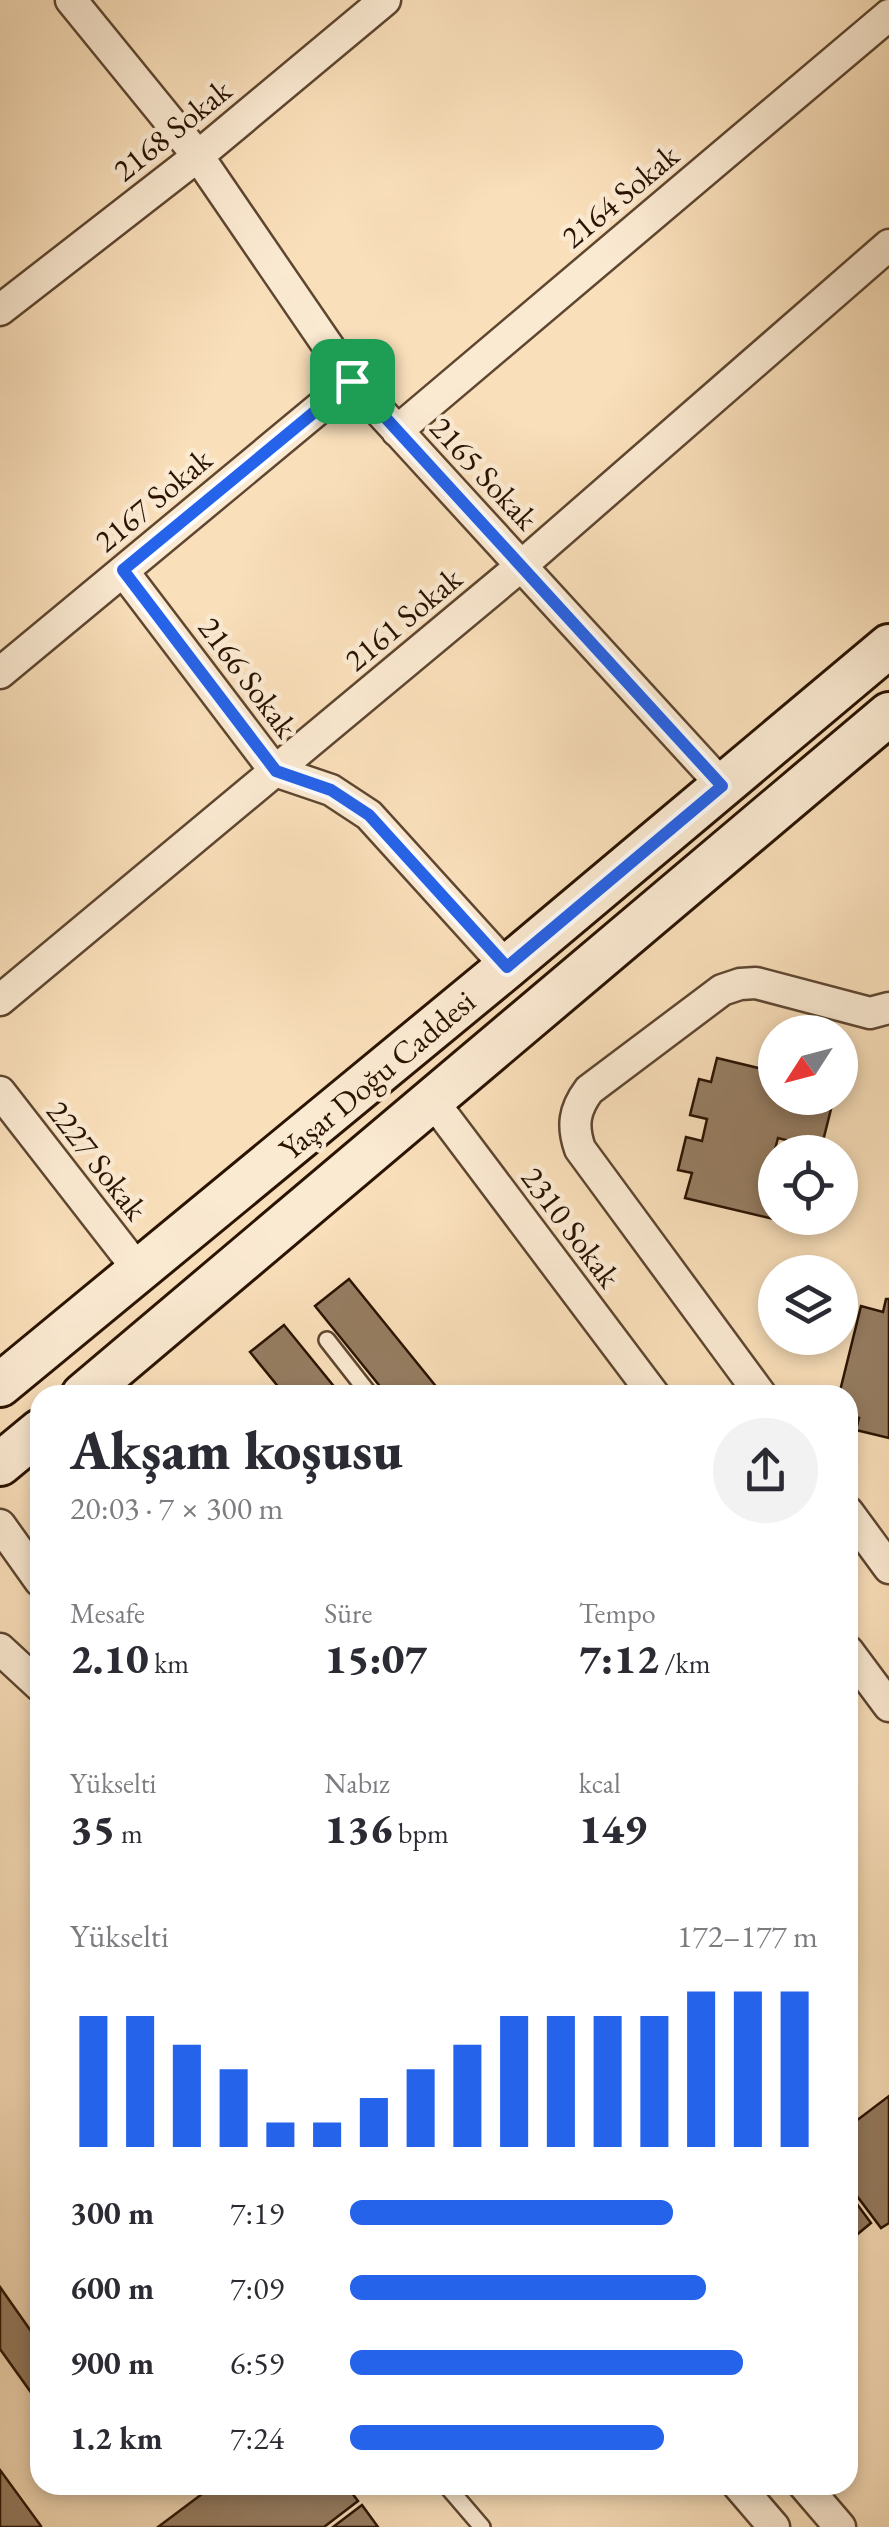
<!DOCTYPE html>
<html lang="tr">
<meta charset="utf-8">
<style>
body{margin:0;font-family:"EB Garamond",serif;background:#f2f2f3;color:#2b2b33;height:100vh;display:flex;flex-direction:column;font-size:38px;white-space:nowrap}
*{box-sizing:border-box;margin:0}
p{font-size:32px;color:#7c7c81}
.icon{flex:none;width:55px;height:55px;fill:none;stroke:currentColor;stroke-width:2;stroke-linecap:round;stroke-linejoin:round}
.map{position:relative;flex:1;overflow:hidden}
.drawer{position:absolute;left:30px;top:1385px;width:828px;height:1110px;display:flex;flex-direction:column;background:#fff;border-radius:30px;box-shadow:0 5px 15px #0003}
.drawer>*{flex:none}
.needle{width:65px;rotate:234deg}
.controls{position:absolute;left:758px;top:1015px;display:grid;gap:20px}
.controls a{display:grid;place-items:center;width:100px;height:100px;border-radius:50%;background:#fff;box-shadow:0 5px 15px #0003;font-size:50px}
.pin{position:absolute;display:grid;place-items:center;width:85px;height:85px;color:#fff;margin:-42px;border-radius:20px;box-shadow:0 5px 15px #0006}
.round{display:grid;place-items:center;flex:none;width:105px;height:105px;border-radius:52px;background:#f2f2f3}
.summary{display:flex;align-items:center;justify-content:space-between;height:170px;padding:0 40px}
h1{font-size:55px;font-weight:800;line-height:75px}
.metrics{display:grid;grid-template-columns:repeat(3,1fr);gap:15px;height:170px;padding:10px 40px}
.metrics div{display:grid;align-content:center}
.metrics b{font-size:42px;font-weight:800}
.metrics small{font-size:28px;font-weight:400}
.metrics p{font-size:28px}
.chart{height:280px;padding:20px 40px}
.chart p{display:flex;justify-content:space-between}
.chart svg{width:100%;height:180px;margin-top:10px;stroke:#2563eb;stroke-width:6}
ul{padding:0 40px;list-style:none;font-size:32px}
li{display:grid;grid-template-columns:160px 120px 1fr;align-items:center;height:75px}
li i{height:25px;border-radius:12px;background:#2563eb}
.map>svg:first-child{display:block}
</style>
<div class="map">
<svg width="889" height="2527" viewBox="0 0 889 2527">
<rect width="100%" height="100%" fill="#f9dfba"/>
<filter id="stains"><feTurbulence type="fractalNoise" baseFrequency=".002" numOctaves="4"/><feColorMatrix values="0 0 0 0 .2 0 0 0 0 .09 0 0 0 0 .02 0 0 0 .5 -.17"/></filter>
<radialGradient id="worn" r=".72"><stop offset=".6" stop-color="#630" stop-opacity="0"/><stop offset="1" stop-color="#630" stop-opacity=".3"/></radialGradient>
<path fill="#967d62" stroke="#2a1302" stroke-width="2.5" d="M717,1058L775,1072V1098H819L817,1105L831,1109L821,1149L778,1138L775,1149L789,1152H775V1218H791L790,1223L685,1198L692,1173L678,1170L686,1137L702,1141L707,1119L690,1115L699,1079L711,1082Z
M349,1279L443,1395H387L315,1306Z
M886,1299H889V1438L856,1430L859,1418L848,1415V1395H839L861,1306L883,1312Z
M284,1325L341,1395H285L250,1352Z
M889,2096V2223L881,2228L848,2184V2127Z
M848,2192L871,2223L848,2242Z
M0,2287L40,2344V2405L0,2349Z
M0,2470L41,2526L40,2527H0Z
M214,2485H346L358,2501L324,2527H158Z
M362,2505L378,2527H333Z"/>
<g fill="none" stroke-linecap="round" stroke-linejoin="round">
<g stroke="#5e4630" stroke-width="20">
<path id="service" d="M327,1340L370,1395
M446,2485L482,2527"/>
</g>
<g stroke="#5e4630" stroke-width="35">
<path id="minor" d="M71,0L198,156L352,381L722,785
M0,310L198,156L385,0
M397,431L889,15
M123,571L275,771L331,790L369,815L507,967
M0,673L352,381
M0,1000L521,566L889,245
M0,1092L140,1272
M432,1100L654,1395
M761,1395L580,1149C572,1126 574,1110 589,1090L722,990L740,984L756,983L870,1013L889,1008
M848,1512L889,1568
M0,1525L40,1581
M0,1649L40,1686
M848,1651L889,1706
M738,2485L774,2527
M804,2485L840,2527"/>
</g>
<g stroke="#2a1302" stroke-width="48">
<path id="secondary" d="M0,1385L507,967L889,646
M83,1395L889,714
M0,1464L40,1431"/>
</g>
<use href="#service" stroke="#fbead2" stroke-width="15"/>
<use href="#minor" stroke="#fbead2" stroke-width="30"/>
<use href="#secondary" stroke="#fbead2" stroke-width="42"/>
</g>
<g fill="none" stroke-linecap="round" stroke-linejoin="round">
<g stroke="#fff" stroke-width="20">
<path id="route" d="M352,381L722,786L507,967L369,815L331,790L276,771L123,570Z"/>
</g>
<use href="#route" stroke="#2563eb" stroke-width="12"/>
</g>
<g text-anchor="middle" dominant-baseline="central" stroke-width="9" stroke-linejoin="round" paint-order="stroke">
<g font-size="32" fill="#2a1302" stroke="#fbead2">
<text transform="translate(172 130) rotate(-39)">2168 Sokak</text>
<text transform="translate(620 196) rotate(-40)">2164 Sokak</text>
<text transform="translate(484 473) rotate(47)">2165 Sokak</text>
<text transform="translate(153 500) rotate(-40)">2167 Sokak</text>
<text transform="translate(403 619) rotate(-40)">2161 Sokak</text>
<text transform="translate(248 677) rotate(53)">2166 Sokak</text>
<text transform="translate(377 1075) rotate(-40)">Yaşar Doğu Caddesi</text>
<text transform="translate(97 1160) rotate(52)">2227 Sokak</text>
<text transform="translate(571 1227) rotate(53)">2310 Sokak</text>
</g>
</g>
<rect width="100%" height="100%" filter="url(#stains)"/>
<rect width="100%" height="100%" fill="url(#worn)"/>
</svg>
<div class="controls">
<a><svg class="needle" viewBox="-14 -14 28 28"><path d="M0-13l5 13h-10z" fill="#e53935"/><path d="M0 13l5-13h-10z" fill="#7c7c81"/></svg></a>
<a><svg class="icon" aria-label="locate" viewBox="0 0 24 24"><circle cx="12" cy="12" r="6"/><path d="M12 2v4M12 18v4M2 12h4M18 12h4"/></svg></a>
<a><svg class="icon" aria-label="layers" viewBox="0 0 24 24"><path d="M12 4l9 5-9 5-9-5zM3 14l9 5 9-5"/></svg></a>
</div>
<div class="pin" style="left:352px;top:381px;background:#1e9e55"><svg class="icon" aria-label="arrive" viewBox="0 0 24 24"><path d="M6 21V4h12l-3 4 3 4H6"/></svg></div>
<section class="drawer">
<div class="summary"><div><h1>Akşam koşusu</h1><p>20:03 · 7 × 300 m</p></div><a class="round"><svg class="icon" aria-label="share" viewBox="0 0 24 24"><path d="M12 15V3M7 8l5-5 5 5M5 13v7h14v-7"/></svg></a></div>
<div class="metrics">
<div><p>Mesafe</p><b>2.10<small> km</small></b></div>
<div><p>Süre</p><b>15:07</b></div>
<div><p>Tempo</p><b>7:12<small> /km</small></b></div>
</div>
<div class="metrics">
<div><p>Yükselti</p><b>35<small> m</small></b></div>
<div><p>Nabız</p><b>136<small> bpm</small></b></div>
<div><p>kcal</p><b>149</b></div>
</div>
<div class="chart"><p><span>Yükselti</span>172–177 m</p>
<svg viewBox="0 0 160 44" preserveAspectRatio="none"><path d="M5 44V12M15 44V12M25 44V19M35 44V25M45 44V38M55 44V38M65 44V32M75 44V25M85 44V19M95 44V12M105 44V12M115 44V12M125 44V12M135 44V6M145 44V6M155 44V6"/></svg>
</div>
<ul>
<li><b>300 m</b>7:19<i style="width:69%"></i></li>
<li><b>600 m</b>7:09<i style="width:76%"></i></li>
<li><b>900 m</b>6:59<i style="width:84%"></i></li>
<li><b>1.2 km</b>7:24<i style="width:67%"></i></li>
</ul>
</section>
</div>
